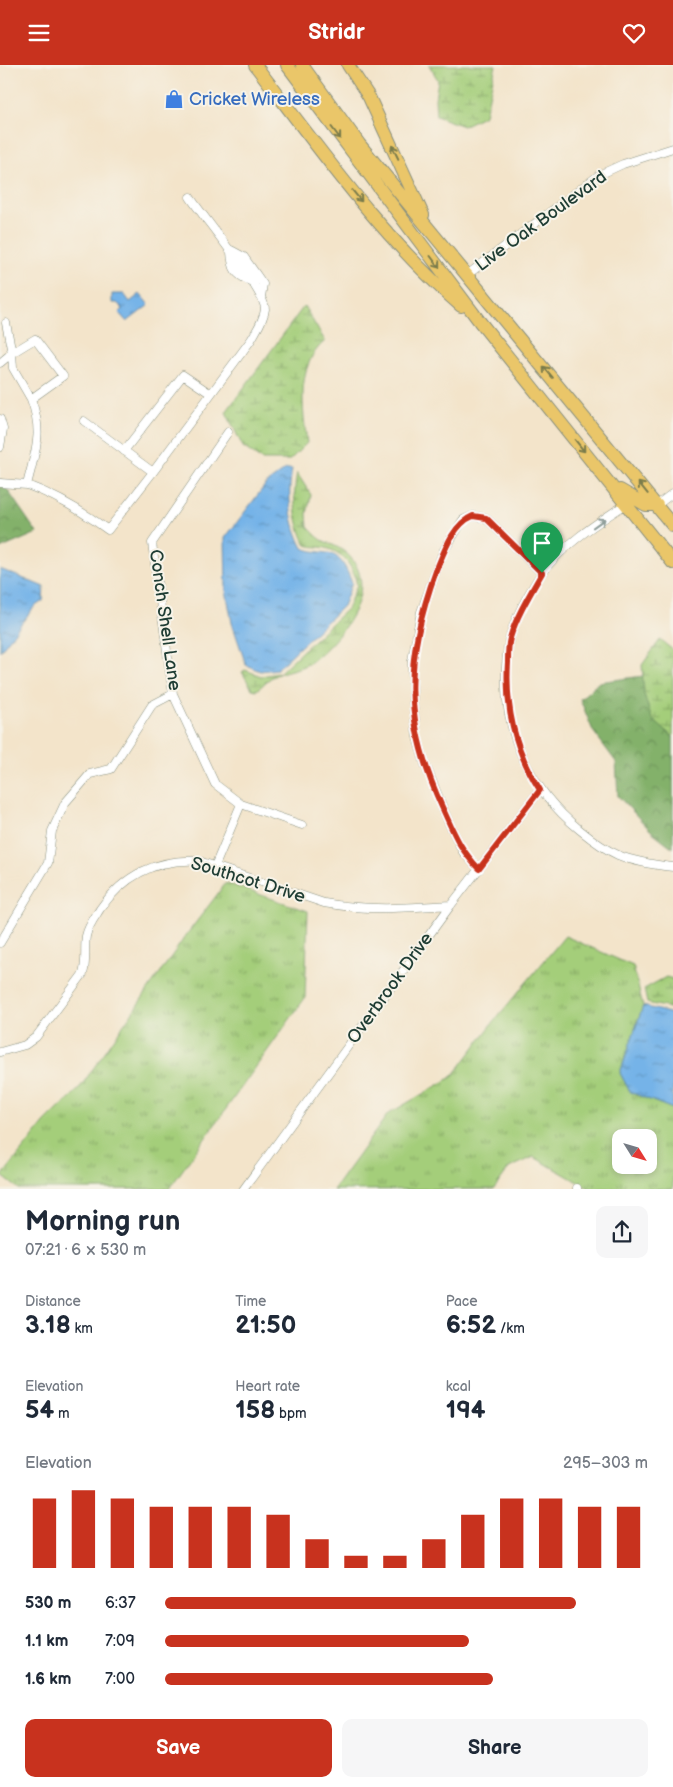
<!DOCTYPE html>
<meta charset="utf-8">
<style>
body{margin:0;font-family:"Balsamiq Sans",sans-serif;background:#f6f6f7;color:#1f2937;height:100vh;display:flex;flex-direction:column;font-size:19px;white-space:nowrap}
*{box-sizing:border-box;margin:0}
p{font-size:16px;color:#747a83}
.icon{flex:none;width:28px;height:28px;fill:none;stroke:currentColor;stroke-width:2;stroke-linecap:round;stroke-linejoin:round}
.map{position:relative;height:1124px;overflow:hidden}
.sheet{display:flex;flex-direction:column;background:#fff;flex:1}
.sheet>*{flex:none}
.needle{width:32px;rotate:127deg}
.tools{position:absolute;left:612px;top:1064px;display:grid;gap:10px}
.tools a{display:grid;place-items:center;width:45px;height:45px;border-radius:10px;background:#fff;box-shadow:0 2px 8px #0003;font-size:25px}
.pin{position:absolute;display:grid;place-items:center;width:42px;height:42px;color:#fff;margin:-51px -21px;border-radius:50% 50% 50% 0;rotate:-45deg;box-shadow:0 0 5px #0007}
.pin .icon{rotate:45deg}
.round{display:grid;place-items:center;flex:none;width:52px;height:52px;border-radius:10px;background:#f6f6f7}
.head{display:flex;align-items:center;justify-content:space-between;height:85px;padding:0 25px}
h1{font-size:28px;font-weight:800;line-height:38px}
.metrics{display:grid;grid-template-columns:repeat(3,1fr);gap:8px;height:85px;padding:5px 25px}
.metrics div{display:grid;align-content:center}
.metrics b{font-size:25px;font-weight:800}
.metrics small{font-size:14px;font-weight:400}
.metrics p{font-size:14px}
.chart{height:140px;padding:10px 25px}
.chart p{display:flex;justify-content:space-between}
.chart svg{width:100%;height:90px;margin-top:5px;stroke:#c8321e;stroke-width:6}
.primary-button{display:flex;gap:10px;margin-top:auto;padding:10px 25px}
.primary-button a{flex:1;height:58px;border-radius:10px;background:#c8321e;color:#fff;font-size:20px;font-weight:800;line-height:58px;text-align:center}
.primary-button a+a{background:#f6f6f7;color:#1f2937}
ul{padding:0 25px;list-style:none;font-size:16px}
li{display:grid;grid-template-columns:80px 60px 1fr;align-items:center;height:38px}
li i{height:12px;border-radius:6px;background:#c8321e}
header{display:flex;justify-content:space-between;align-items:center;height:65px;padding:0 25px;background:#c8321e;color:#fff;font-size:22px;font-weight:800}
.map>svg:first-child{display:block}
</style>
<header><svg class="icon" aria-label="menu" viewBox="0 0 24 24"><path d="M4 6h16M4 12h16M4 18h16"/></svg>Stridr<svg class="icon" aria-label="heart" viewBox="0 0 24 24"><path d="M12 20l-8-8c-3-5 5-10 8-4 3-6 11-1 8 4z"/></svg></header>
<div class="map">
<svg width="673" height="1125" viewBox="0 0 673 1125">
<defs>
<pattern id="grass-tufts" width="24" height="20" patternUnits="userSpaceOnUse" patternTransform="scale(1.25)"><rect width="24" height="20" fill="#a4ce7a"/><path d="M3 7l-1-3M5 7V3M7 7l1-3M15 17l-1-3M17 17v-4M19 17l1-3" fill="none" stroke="#85a865"/></pattern>
<pattern id="forest-crowns" width="20" height="18" patternUnits="userSpaceOnUse" patternTransform="scale(1.25)"><rect width="20" height="18" fill="#83b16a"/><path d="M2 6a3 3 0 1 1 6 0M12 15a3 3 0 1 1 6 0" fill="none" stroke="#6b9158"/></pattern>
<pattern id="wetland-marsh" width="20" height="14" patternUnits="userSpaceOnUse" patternTransform="scale(1.25)"><rect width="20" height="14" fill="#a4ce7a"/><path d="M1 5h8M5 5V1M11 12h8M15 12V8" fill="none" stroke="#85a865"/></pattern>
<pattern id="water-ripples" width="26" height="14" patternUnits="userSpaceOnUse" patternTransform="scale(1.25)"><rect width="26" height="14" fill="#75b3e8"/><path d="M2 4q2-2 4 0t4 0M15 11q2-2 4 0t4 0" fill="none" stroke="#5f93bd"/></pattern>
</defs>
<rect width="100%" height="100%" fill="#f7f3e8"/>
<filter id="ink" filterUnits="userSpaceOnUse"><feTurbulence type="fractalNoise" baseFrequency=".02" numOctaves="2"/><feDisplacementMap in="SourceGraphic" scale="10" xChannelSelector="R" yChannelSelector="G"/><feConvolveMatrix kernelMatrix="1 2 1 2 8 2 1 2 1" color-interpolation-filters="sRGB"/></filter>
<filter id="wash" filterUnits="userSpaceOnUse"><feTurbulence type="fractalNoise" baseFrequency=".0096" numOctaves="4" result="noise"/><feDisplacementMap in="SourceGraphic" scale="20" xChannelSelector="R" yChannelSelector="G"/><feGaussianBlur stdDeviation="1.12" result="paint"/><feColorMatrix in="noise" values="0 0 0 0 0 0 0 0 0 0 0 0 0 0 0 0 0 1.4 0 .05"/><feComposite in="paint" operator="in"/></filter>
<g filter="url(#wash)">
<rect width="100%" height="100%" fill="#f3e4ca"/>
<path fill="url(#grass-tufts)" stroke="#628657" fill-rule="evenodd" d="M226,818L308,846L305,933L169,1124H19L2,1111L45,1057L79,1024L187,869Z
M565,871L633,901L643,941L620,1008L630,1027L673,1044V1124H590L534,1092L509,1103L494,1124L333,1125L388,1049L452,1012L499,950ZM621,1072H649V1100H621Z"/>
<path fill="url(#forest-crowns)" stroke="#51774f" d="M0,414L37,468L0,484Z
M643,611L644,629L652,654L673,672V783L651,766L618,731L616,697L593,666L580,634L599,617Z"/>
<path fill="url(#wetland-marsh)" stroke="#628657" d="M429,0H496L485,50L463,61L436,51L435,34L438,15Z
M304,241L325,276C295,301 303,344 307,378L290,395H262L243,382L226,347Z
M297,408L311,430L307,449L308,462C312,466 317,472 322,475C332,480 343,483 351,493C380,528 338,576 311,597C300,605 284,605 272,612C266,616 262,621 257,625L252,624L242,607L245,605L261,611L279,608L347,544L357,520C354,504 345,489 329,484C323,481 315,483 306,480C295,457 292,433 297,408Z
M660,575L673,585V672L652,654L644,629L642,600Z
M666,912L673,914V944L647,938L644,924Z"/>
<path fill="url(#water-ripples)" stroke="#4a788e" d="M112,229H124L130,237L140,229L149,240L127,257L119,248L123,244L117,238H112Z
M286,404H292C287,433 290,457 303,483C313,487 317,486 327,488C342,490 347,506 352,518L343,541L277,604L260,606L246,600L232,558L226,525L225,473L266,419Z
M0,504L44,522L43,536L34,542L0,586Z
M643,941L673,949V1044L630,1027L620,1008Z"/>
</g>
<g filter="url(#ink)">
<g fill="none" stroke-linecap="round" stroke-linejoin="round">
<g stroke="#89907f" stroke-width="9">
<path id="minor" d="M231,185L244,192L263,219L261,232
M231,187C232,203 235,210 250,216
M467,210L599,110L623,99L673,83
M35,274L63,311L31,334L13,303L12,288Z
M0,298L12,288L6,258
M0,354L3,364L0,382
M228,367L152,478L173,629L215,719L241,739L302,760
M124,386L183,310L211,329
M153,407L251,275C256,266 264,255 265,244C265,226 203,152 190,132
M0,418L27,420C35,386 44,369 31,334
M27,420C57,431 82,446 108,465L153,407L84,356
M626,439C597,458 563,480 542,508C530,525 513,556 509,576C496,650 522,718 580,765C591,774 604,784 618,790C635,797 655,800 673,802
M657,440L673,428
M215,801L241,739
M479,804L463,787L449,758L425,699L417,672L413,637L412,596L421,547L443,487L463,455L473,451L486,453L542,508
M0,878L48,798L52,766L65,738L90,709L111,704L152,640L173,629
M0,987L25,980L36,972L83,909C87,896 84,884 86,871C88,861 95,852 100,844C124,810 158,793 199,796L324,838C367,846 408,843 451,840
M243,1125L451,840L540,725
M577,1125V1123"/>
</g>
<g stroke="#89907f" stroke-width="14">
<path id="primary" d="M255,0C319,83 381,172 461,241
M287,0L480,257L673,498
M302,0L360,80L673,461
M348,0L369,32L423,150
M620,425L646,440H657"/>
</g>
<use href="#minor" stroke="#fff" stroke-width="8"/>
<use href="#primary" stroke="#eac669" stroke-width="12"/>
</g>
<defs><path id="oneway-shaft" d="M-6 0H5M1.5-3L5.5 0L1.5 3" fill="none" stroke-width="1.6" stroke-linecap="round" stroke-linejoin="round" transform="scale(1.25)"/></defs>
<g stroke="#7a7b4c">
<use href="#oneway-shaft" transform="translate(336 68) rotate(53)"/>
<use href="#oneway-shaft" transform="translate(395 87) rotate(-116)"/>
<use href="#oneway-shaft" transform="translate(357 131) rotate(51)"/>
<use href="#oneway-shaft" transform="translate(435 197) rotate(53)"/>
<use href="#oneway-shaft" transform="translate(548 307) rotate(-130)"/>
<use href="#oneway-shaft" transform="translate(580 381) rotate(51)"/>
<use href="#oneway-shaft" transform="translate(643 423) rotate(-129)"/>
</g>
<use stroke="#8f9e9a" href="#oneway-shaft" transform="translate(599 458) rotate(-36)"/>
</g>
<g fill="none" stroke-linecap="round" stroke-linejoin="round" filter="url(#ink)">
<g stroke="#fff" stroke-width="10">
<path id="route" d="M473,451L486,453L542,508C530,529 517,550 510,573C508,580 508,589 508,597C505,643 515,686 540,725L479,804C459,783 454,768 442,742C403,656 404,594 436,506C444,487 453,459 473,451Z"/>
</g>
<use href="#route" stroke="#c8321e" stroke-width="6"/>
</g>
<defs>
<g id="shop-bare" transform="scale(1.5)"><path d="M-5-2.5h2.3a2.7 3.5 0 0 1 5.4 0H5L5.5 6h-11ZM-1.5-2.5h3a1.5 2.3 0 0 0-3 0Z" fill="#3f7fe0" stroke="#f7f3e8" stroke-width="2.5" paint-order="stroke"/></g>
</defs>
<g fill-rule="evenodd">
<use href="#shop-bare" x="174" y="34"/>
</g>
<g text-anchor="middle" dominant-baseline="central" stroke-width="4" stroke-linejoin="round" paint-order="stroke">
<g font-size="18" fill="#366cbe" stroke="#f7f3e8" text-anchor="start">
<text x="189" y="34">Cricket Wireless</text>
</g>
<g font-size="18" fill="#1f3d34" stroke="#f7f3e8">
<text transform="translate(541 156) rotate(-36)">Live Oak Boulevard</text>
<text transform="translate(165 555) rotate(82)">Conch Shell Lane</text>
<text transform="translate(248 815) rotate(17)">Southcot Drive</text>
<text transform="translate(390 923) rotate(-54)">Overbrook Drive</text>
</g>
</g>
</svg>
<div class="tools">
<a><svg class="needle" viewBox="-14 -14 28 28"><path d="M0-13l5 13h-10z" fill="#e53935"/><path d="M0 13l5-13h-10z" fill="#747a83"/></svg></a>
</div>
<div class="pin" style="left:542px;top:508px;background:#1e9e55"><svg class="icon" aria-label="arrive" viewBox="0 0 24 24"><path d="M6 21V4h12l-3 4 3 4H6"/></svg></div>
</div>
<section class="sheet">
<div class="head"><div><h1>Morning run</h1><p>07:21 · 6 × 530 m</p></div><a class="round"><svg class="icon" aria-label="share" viewBox="0 0 24 24"><path d="M12 15V3M7 8l5-5 5 5M5 13v7h14v-7"/></svg></a></div>
<div class="metrics">
<div><p>Distance</p><b>3.18<small> km</small></b></div>
<div><p>Time</p><b>21:50</b></div>
<div><p>Pace</p><b>6:52<small> /km</small></b></div>
</div>
<div class="metrics">
<div><p>Elevation</p><b>54<small> m</small></b></div>
<div><p>Heart rate</p><b>158<small> bpm</small></b></div>
<div><p>kcal</p><b>194</b></div>
</div>
<div class="chart"><p><span>Elevation</span>295–303 m</p>
<svg viewBox="0 0 160 44" preserveAspectRatio="none"><path d="M5 44V10M15 44V6M25 44V10M35 44V14M45 44V14M55 44V14M65 44V18M75 44V30M85 44V38M95 44V38M105 44V30M115 44V18M125 44V10M135 44V10M145 44V14M155 44V14"/></svg>
</div>
<ul>
<li><b>530 m</b>6:37<i style="width:85%"></i></li>
<li><b>1.1 km</b>7:09<i style="width:63%"></i></li>
<li><b>1.6 km</b>7:00<i style="width:68%"></i></li>
</ul>
<div class="primary-button"><a>Save</a><a>Share</a></div>
</section>
